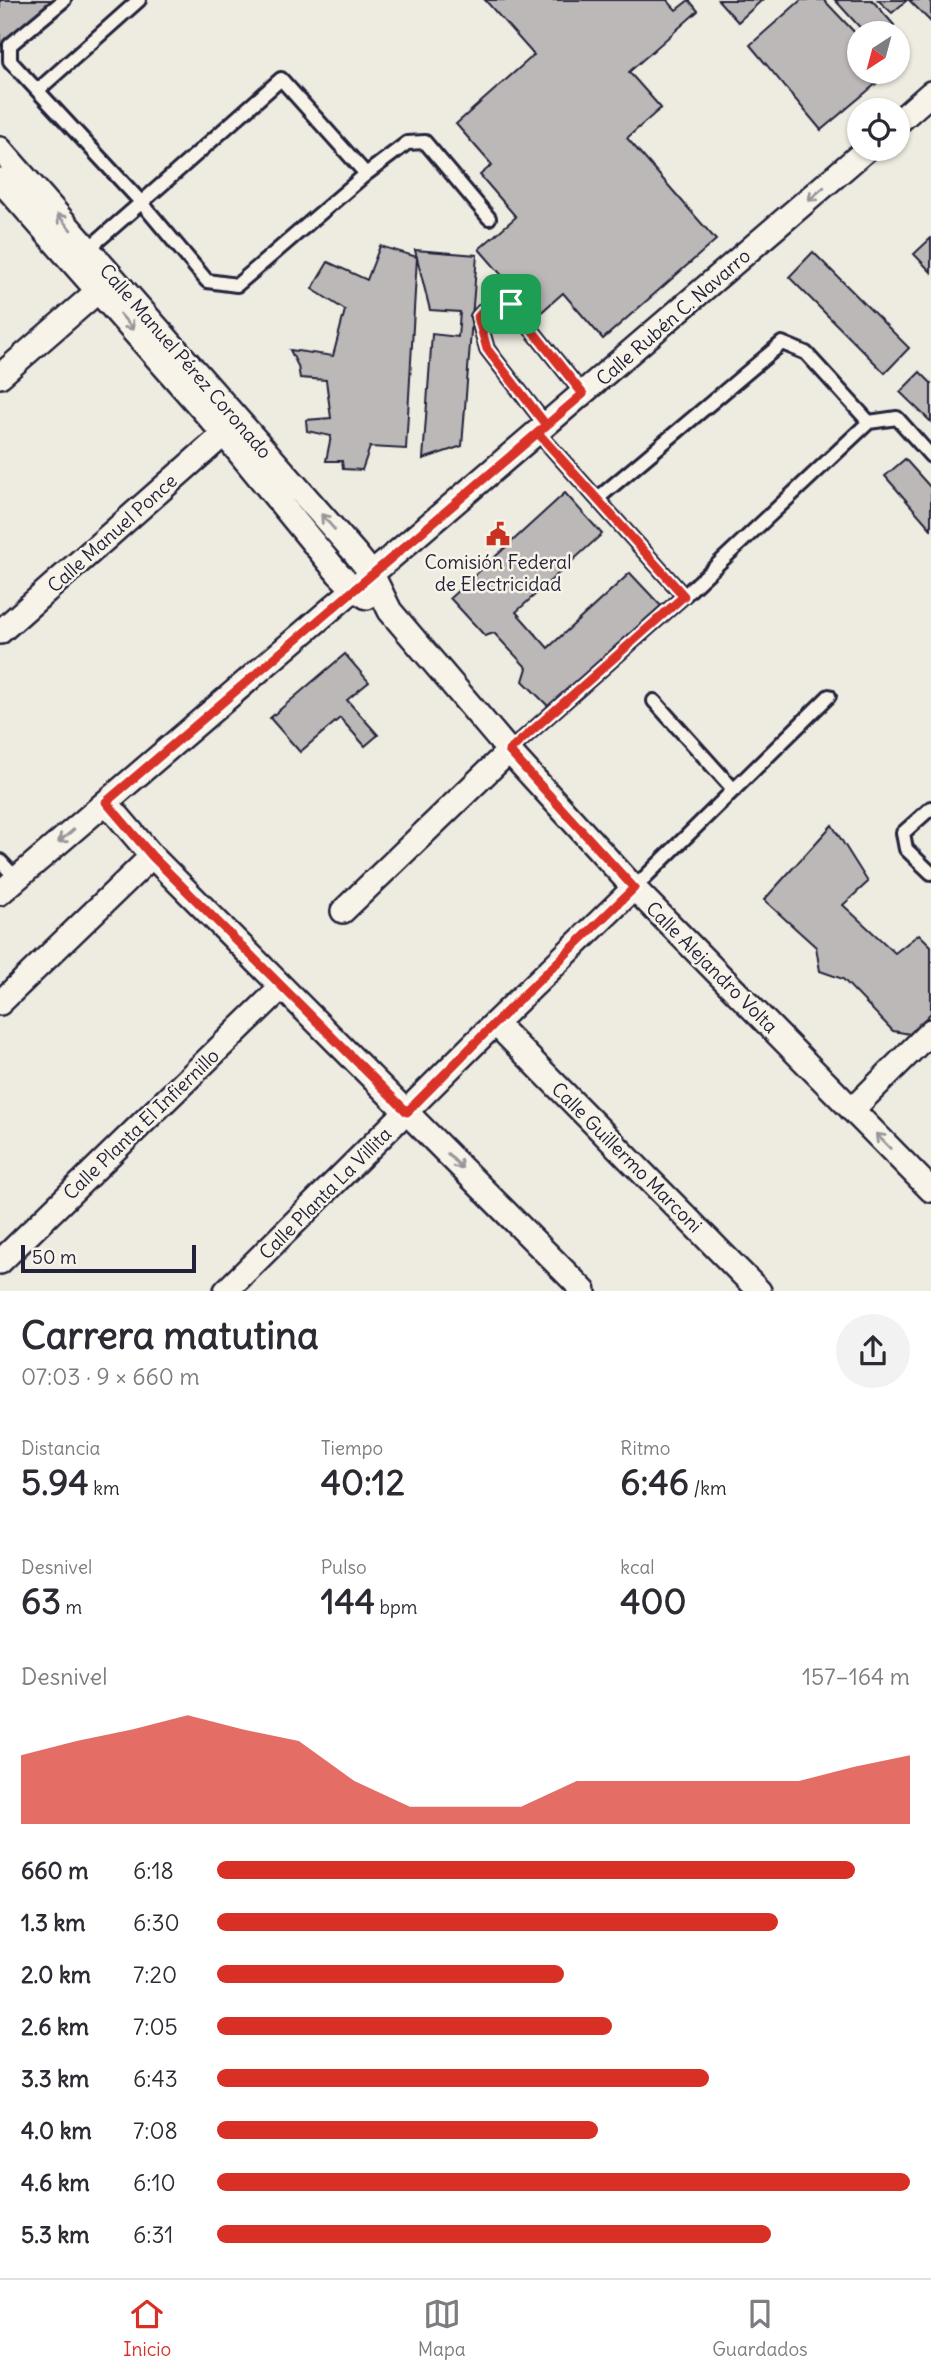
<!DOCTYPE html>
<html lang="es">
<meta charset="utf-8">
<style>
body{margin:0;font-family:Delius,sans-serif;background:#f2f2f3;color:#2b2b33;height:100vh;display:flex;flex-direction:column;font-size:26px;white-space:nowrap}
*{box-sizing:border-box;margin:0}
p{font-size:23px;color:#7c7c81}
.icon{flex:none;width:38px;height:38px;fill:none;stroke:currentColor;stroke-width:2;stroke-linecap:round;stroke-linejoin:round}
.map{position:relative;height:1291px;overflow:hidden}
.panel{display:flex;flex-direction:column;background:#fff;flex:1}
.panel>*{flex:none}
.needle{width:46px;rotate:216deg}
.tools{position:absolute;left:847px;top:21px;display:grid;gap:14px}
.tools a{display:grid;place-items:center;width:63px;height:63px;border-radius:50%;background:#fff;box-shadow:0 2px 5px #0004;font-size:35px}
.scale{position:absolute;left:21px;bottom:18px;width:175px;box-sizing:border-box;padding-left:7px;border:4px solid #22223b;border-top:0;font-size:19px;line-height:24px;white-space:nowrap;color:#22223b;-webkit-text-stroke:5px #f7f3e8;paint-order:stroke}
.pin{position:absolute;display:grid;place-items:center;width:60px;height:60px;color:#fff;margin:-30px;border-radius:14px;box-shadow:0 4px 10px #0006}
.round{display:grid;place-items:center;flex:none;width:74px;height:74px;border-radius:37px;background:#f2f2f3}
.summary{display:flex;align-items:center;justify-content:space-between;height:119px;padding:0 21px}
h1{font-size:38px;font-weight:700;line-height:52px}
.figures{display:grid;grid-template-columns:repeat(3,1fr);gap:10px;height:119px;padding:7px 21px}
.figures div{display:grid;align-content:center}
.figures b{font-size:35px;font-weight:700}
.figures small{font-size:19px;font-weight:400}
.figures p{font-size:19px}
.chart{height:196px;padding:14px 21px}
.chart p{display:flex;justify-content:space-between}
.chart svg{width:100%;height:126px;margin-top:7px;fill:#d93025;opacity:.7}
ul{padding:0 21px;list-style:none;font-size:23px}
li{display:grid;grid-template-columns:112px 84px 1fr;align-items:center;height:52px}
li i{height:18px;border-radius:9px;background:#d93025}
.tabs{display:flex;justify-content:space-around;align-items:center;height:98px;border-top:2px solid #e1e1e2;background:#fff;font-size:19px;color:#7c7c81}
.tabs a{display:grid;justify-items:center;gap:4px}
.tabs .on{color:#d93025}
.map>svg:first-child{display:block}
</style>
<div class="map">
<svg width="931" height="1291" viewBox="0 0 931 1291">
<rect width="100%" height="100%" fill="#eeebe1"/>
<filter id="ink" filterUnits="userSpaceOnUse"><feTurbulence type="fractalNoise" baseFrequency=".0143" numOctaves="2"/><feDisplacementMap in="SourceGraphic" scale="14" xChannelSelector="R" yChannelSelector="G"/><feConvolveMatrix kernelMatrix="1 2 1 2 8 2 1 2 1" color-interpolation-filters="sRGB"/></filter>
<g filter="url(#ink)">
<path fill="#bbb8b7" stroke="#22223b" stroke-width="2" d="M0,0H54L0,46Z
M485,0H667L676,10L689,0L698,11L629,72L661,108L627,138L716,240L603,339L563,293L537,316L479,249L516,217L480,175L492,165L456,124L534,55Z
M718,0H762L738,22Z
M801,0H824L859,37V72H890L821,130L750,45Z
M835,0H872L894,25L885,33H865Z
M878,0H907L892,13Z
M909,0H931V22Z
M931,238V272L914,254Z
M380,246L417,257L406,449L370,447L362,470L343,469L342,461H326L331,436L307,431L306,420L331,418L326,380L300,378L298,366L290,350L333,356L345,310L312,289L328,262L367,280Z
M415,250L477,255L462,446L423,459L432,334L458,337L460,312L430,310Z
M813,252L909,348L885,373L789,277Z
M920,372L931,383V422L900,392Z
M905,459L931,488V529L885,476Z
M565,493L602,534L516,612L548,648L630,573L661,606L549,707L523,681L527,668L494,633L485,636L450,598Z
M345,654L369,682L347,700L378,735L365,746L340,718L300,752L270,718Z
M832,825L868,882L843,905L895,953L919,934L931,946V1013L910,1034L893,1031L843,979L820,971L816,947L764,900Z"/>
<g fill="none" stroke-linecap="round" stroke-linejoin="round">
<g stroke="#22223b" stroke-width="18">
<path id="lane" d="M64,0L10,45V61L141,202L207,281L237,285L366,174L281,79C217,136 153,193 88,249
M38,90L139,0
M366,174L407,143L425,142L489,218
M546,425L487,349L478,317L493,301L511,304L583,394
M538,433L684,596
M597,499L782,343L806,353L869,422
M654,701L734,790
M509,751L684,596L869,422L897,418L931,456
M931,808L903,833L906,849L931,873
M0,861L16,878
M634,888L829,696"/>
</g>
<g stroke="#22223b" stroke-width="28">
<path id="street" d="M898,122L931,93
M0,149L355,553L372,574L390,611L509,751L634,888L931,1190
M0,180L224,434L338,573L354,589L367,597
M0,376L99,290
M0,632L224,434
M106,802L152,856L584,1291
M0,893L867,149
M343,911L509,751
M0,1003L152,856
M495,1023L759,1291
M852,1110L931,1031
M0,1262L282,987
M226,1291L495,1023L634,888"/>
</g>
<use href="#lane" stroke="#f7f3e8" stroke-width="12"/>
<use href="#street" stroke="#f7f3e8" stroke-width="23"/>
</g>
<defs><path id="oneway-shaft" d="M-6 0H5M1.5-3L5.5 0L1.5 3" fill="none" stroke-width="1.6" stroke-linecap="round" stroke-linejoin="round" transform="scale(1.75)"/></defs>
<g stroke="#97959a">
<use href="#oneway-shaft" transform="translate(816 194) rotate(139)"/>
<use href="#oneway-shaft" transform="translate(64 222) rotate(-131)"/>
<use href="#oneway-shaft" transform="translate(127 322) rotate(49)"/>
<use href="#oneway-shaft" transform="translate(328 522) rotate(-131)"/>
<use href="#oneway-shaft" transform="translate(66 836) rotate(140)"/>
<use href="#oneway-shaft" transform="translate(883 1141) rotate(-134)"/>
<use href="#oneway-shaft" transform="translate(455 1161) rotate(45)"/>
</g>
</g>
<g fill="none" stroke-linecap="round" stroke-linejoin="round" filter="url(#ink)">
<g stroke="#fff" stroke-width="14">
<path id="route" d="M511,304L583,394C424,530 265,666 106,802L152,856L407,1112L495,1023L634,888L509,751L684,596L538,433L546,425L487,349L478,317L493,300L511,304"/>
</g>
<use href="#route" stroke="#d93025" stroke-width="9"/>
</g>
<defs>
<g id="civic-bare" transform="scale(1.89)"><path d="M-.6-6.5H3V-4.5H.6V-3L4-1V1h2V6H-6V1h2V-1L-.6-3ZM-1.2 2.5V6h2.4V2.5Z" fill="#c8321e" stroke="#f7f3e8" stroke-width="2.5" paint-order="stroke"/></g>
</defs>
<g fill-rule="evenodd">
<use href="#civic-bare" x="498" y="534"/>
</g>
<g text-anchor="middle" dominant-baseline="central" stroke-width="5" stroke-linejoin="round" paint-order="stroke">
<g font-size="19" fill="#22223b" stroke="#f7f3e8">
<text transform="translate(673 317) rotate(-41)">Calle Rubén C. Navarro</text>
<text transform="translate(186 361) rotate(49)">Calle Manuel Pérez Coronado</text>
<text transform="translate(112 533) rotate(-42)">Calle Manuel Ponce</text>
<text transform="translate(712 967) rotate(45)">Calle Alejandro Volta</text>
<text transform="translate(141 1124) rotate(-44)">Calle Planta El Infiernillo</text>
<text transform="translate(627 1157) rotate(45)">Calle Guillermo Marconi</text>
<text transform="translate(325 1193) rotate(-45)">Calle Planta La Villita</text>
</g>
<g font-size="19" fill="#22223b" stroke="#f7f3e8">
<text x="498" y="562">Comisión Federal<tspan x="498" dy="22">de Electricidad</tspan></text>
</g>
</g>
</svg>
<div class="tools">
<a><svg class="needle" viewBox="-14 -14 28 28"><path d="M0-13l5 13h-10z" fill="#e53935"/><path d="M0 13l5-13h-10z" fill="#7c7c81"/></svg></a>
<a><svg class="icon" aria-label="locate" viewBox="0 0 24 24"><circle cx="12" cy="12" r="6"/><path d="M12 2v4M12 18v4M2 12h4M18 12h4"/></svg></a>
</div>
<div class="scale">50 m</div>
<div class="pin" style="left:511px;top:304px;background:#1e9e55"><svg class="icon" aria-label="arrive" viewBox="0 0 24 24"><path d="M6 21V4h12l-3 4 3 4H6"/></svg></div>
</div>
<section class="panel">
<div class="summary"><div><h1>Carrera matutina</h1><p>07:03 · 9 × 660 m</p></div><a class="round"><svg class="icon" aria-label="share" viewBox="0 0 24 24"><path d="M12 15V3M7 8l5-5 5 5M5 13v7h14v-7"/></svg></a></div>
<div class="figures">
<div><p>Distancia</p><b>5.94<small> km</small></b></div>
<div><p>Tiempo</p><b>40:12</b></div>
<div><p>Ritmo</p><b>6:46<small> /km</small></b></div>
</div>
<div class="figures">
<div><p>Desnivel</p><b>63<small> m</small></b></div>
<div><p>Pulso</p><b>144<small> bpm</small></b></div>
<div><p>kcal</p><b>400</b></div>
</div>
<div class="chart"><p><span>Desnivel</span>157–164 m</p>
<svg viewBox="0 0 160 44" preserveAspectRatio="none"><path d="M0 44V20L10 15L20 11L30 6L40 11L50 15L60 29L70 38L80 38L90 38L100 29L110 29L120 29L130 29L140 29L150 24L160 20V44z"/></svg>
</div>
<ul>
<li><b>660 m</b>6:18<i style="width:92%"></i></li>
<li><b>1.3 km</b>6:30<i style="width:81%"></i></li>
<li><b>2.0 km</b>7:20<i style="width:50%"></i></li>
<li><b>2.6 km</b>7:05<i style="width:57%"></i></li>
<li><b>3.3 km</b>6:43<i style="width:71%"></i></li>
<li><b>4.0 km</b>7:08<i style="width:55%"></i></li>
<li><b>4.6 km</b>6:10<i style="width:100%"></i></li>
<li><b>5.3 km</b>6:31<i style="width:80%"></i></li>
</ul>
</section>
<nav class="tabs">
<a class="on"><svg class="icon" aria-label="home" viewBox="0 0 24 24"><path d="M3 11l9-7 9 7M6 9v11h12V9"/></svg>Inicio</a>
<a><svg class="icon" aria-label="map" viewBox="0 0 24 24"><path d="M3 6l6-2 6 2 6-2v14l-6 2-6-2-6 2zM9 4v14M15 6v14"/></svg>Mapa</a>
<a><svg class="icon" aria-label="saved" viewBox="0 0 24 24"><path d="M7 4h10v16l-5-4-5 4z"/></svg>Guardados</a>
</nav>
